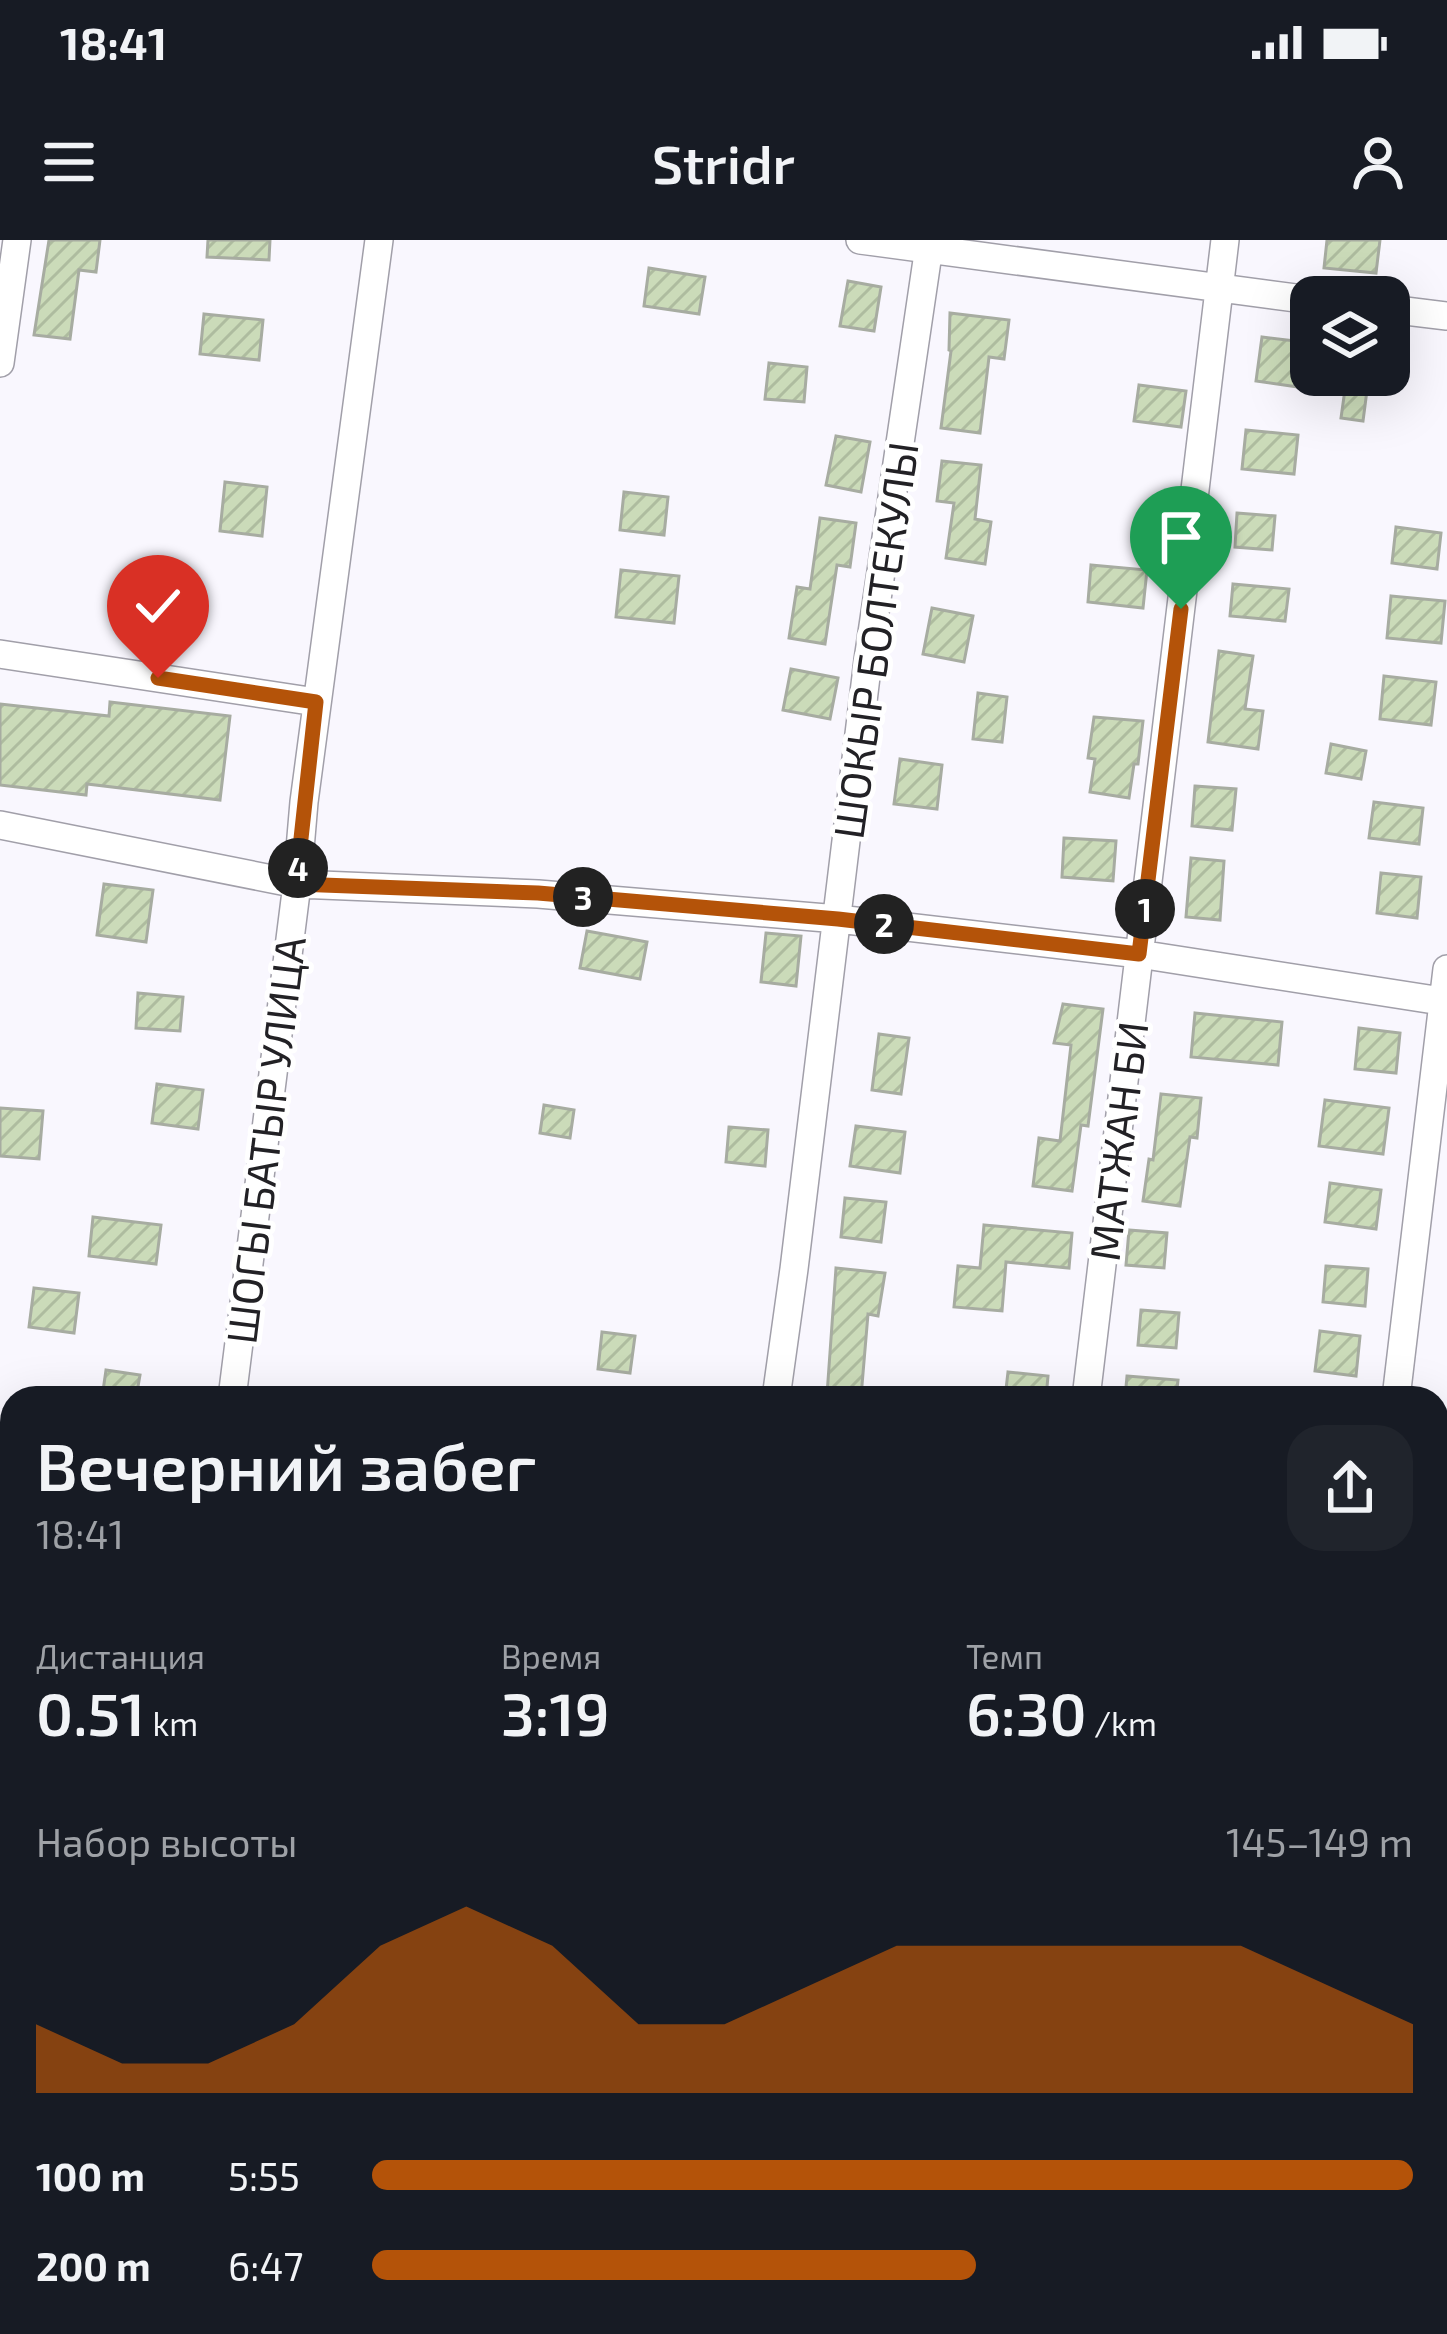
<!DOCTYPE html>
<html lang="ru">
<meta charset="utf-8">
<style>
body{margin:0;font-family:"Exo 2",sans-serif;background:#20242c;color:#f1f3f6;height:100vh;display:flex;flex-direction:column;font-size:45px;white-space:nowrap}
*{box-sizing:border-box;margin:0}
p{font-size:39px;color:#9ea1a6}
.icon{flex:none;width:66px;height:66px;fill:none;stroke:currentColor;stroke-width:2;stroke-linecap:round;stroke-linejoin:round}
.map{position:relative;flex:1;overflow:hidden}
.panel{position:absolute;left:0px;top:1146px;width:1449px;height:948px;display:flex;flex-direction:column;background:#171b24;border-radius:36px 36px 0 0;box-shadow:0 12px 48px #0002}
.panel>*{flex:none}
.buttons{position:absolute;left:1290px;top:36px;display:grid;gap:24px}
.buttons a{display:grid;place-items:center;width:120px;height:120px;border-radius:24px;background:#171b24;box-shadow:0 12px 48px #0002;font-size:60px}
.pin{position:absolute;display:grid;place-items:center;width:102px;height:102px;color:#fff;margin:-123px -51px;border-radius:50% 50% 50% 0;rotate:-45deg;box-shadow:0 0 12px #0007}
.pin .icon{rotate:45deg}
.km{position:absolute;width:60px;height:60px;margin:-30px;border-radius:50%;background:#222;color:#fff;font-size:33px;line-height:60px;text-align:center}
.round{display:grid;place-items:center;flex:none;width:126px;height:126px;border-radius:36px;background:#20242c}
.head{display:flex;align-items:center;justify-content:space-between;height:204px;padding:0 36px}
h1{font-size:66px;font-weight:600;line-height:90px}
.stats{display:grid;grid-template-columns:repeat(3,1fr);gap:18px;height:204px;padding:12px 36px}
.stats div{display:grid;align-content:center}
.stats b{font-size:60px;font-weight:600}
.stats small{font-size:33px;font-weight:400}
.stats p{font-size:33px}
.chart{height:336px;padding:24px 36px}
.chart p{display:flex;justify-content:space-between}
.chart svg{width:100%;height:216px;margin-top:12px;fill:#b45309;opacity:.7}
ul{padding:0 36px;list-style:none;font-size:39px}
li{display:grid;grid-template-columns:192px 144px 1fr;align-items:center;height:90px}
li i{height:30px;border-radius:15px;background:#b45309}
.status{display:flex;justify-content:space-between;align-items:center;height:84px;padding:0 60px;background:#171b24;direction:ltr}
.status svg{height:33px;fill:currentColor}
header{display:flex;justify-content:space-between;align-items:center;height:156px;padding:0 36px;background:#171b24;font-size:54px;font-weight:600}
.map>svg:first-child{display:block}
</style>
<div class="status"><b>18:41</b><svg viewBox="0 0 49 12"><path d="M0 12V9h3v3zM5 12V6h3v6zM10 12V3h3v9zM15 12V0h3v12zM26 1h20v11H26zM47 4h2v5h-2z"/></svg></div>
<header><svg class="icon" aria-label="menu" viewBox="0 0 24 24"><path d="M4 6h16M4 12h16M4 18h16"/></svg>Stridr<svg class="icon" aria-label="person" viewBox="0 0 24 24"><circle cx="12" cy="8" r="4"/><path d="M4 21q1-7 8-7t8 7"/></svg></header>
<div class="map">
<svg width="1447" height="2094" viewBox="0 0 1447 2094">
<defs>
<pattern id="building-hatch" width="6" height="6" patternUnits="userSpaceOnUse" patternTransform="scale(3)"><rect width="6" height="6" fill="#cbdbb9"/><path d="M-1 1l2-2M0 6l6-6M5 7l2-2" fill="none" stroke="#aebc9f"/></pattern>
</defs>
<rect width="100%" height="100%" fill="#f9f7fe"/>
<path fill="url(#building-hatch)" stroke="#a7aca1" stroke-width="3" d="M49,0H100L96,32L79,30L70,99L34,95Z
M208,0H270L269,20L207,17Z
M1327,0H1380L1376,33L1324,28Z
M649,28L705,37L699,74L644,66Z
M848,41L881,47L874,91L840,86Z
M950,73L1009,80L1004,119L989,117L980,193L941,188L951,111L949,110Z
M204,74L263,80L259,120L200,114Z
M1262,97L1304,102L1298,147L1256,141Z
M769,123L807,127L804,162L765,159Z
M1347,135H1369L1363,181L1341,178Z
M1139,145L1186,151L1181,187L1134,181Z
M1246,190L1298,195L1294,234L1242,229Z
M836,196L870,202L861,252L826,245Z
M942,221L981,225L975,279L991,282L985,324L946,318L954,263L937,261Z
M225,242L267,247L262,296L220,291Z
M624,252L668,257L664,295L620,290Z
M1237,273L1275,276L1272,310L1235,307Z
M820,278L856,283L850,327L837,325L825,404L789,398L797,347L810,349Z
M1396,287L1441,293L1437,329L1392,323Z
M1091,325L1147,330L1143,368L1088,362Z
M621,330L679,336L674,383L616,377Z
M1233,344L1289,349L1285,381L1230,376Z
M1391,356L1445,361L1441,403L1387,398Z
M932,368L973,376L964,422L923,414Z
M1219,411L1253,416L1245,469L1263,471L1258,509L1208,502Z
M791,429L838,438L830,479L783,470Z
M1384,436L1436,442L1431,485L1380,479Z
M978,453L1007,457L1002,502L973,499Z
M110,462L230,476L220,560L87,544L86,555L0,545V464L109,476Z
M1094,477L1143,481L1138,524H1134L1129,558L1090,552L1095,519L1088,518Z
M1331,504L1366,511L1361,539L1326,533Z
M900,519L942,525L937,569L894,564Z
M1195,546L1236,549L1232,590L1192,586Z
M1374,562L1423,568L1419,604L1369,598Z
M1064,598L1116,601L1113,641L1062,637Z
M1191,618L1224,621L1220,680L1186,677Z
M1381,633L1421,637L1417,678L1377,673Z
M104,644L153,650L146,702L97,695Z
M587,691L647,702L640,739L580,728Z
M766,693L801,696L796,746L761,742Z
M138,753L183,757L180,791L136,788Z
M1063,764L1103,769L1088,886L1081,885L1072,951L1033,946L1039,898L1060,901L1071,805L1054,803Z
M1195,773L1282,782L1278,825L1191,817Z
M1359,788L1400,793L1396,833L1355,829Z
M879,794L909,798L901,854L872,850Z
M157,844L203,850L198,889L152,883Z
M1161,854L1201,858L1197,898L1190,897L1180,966L1143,961L1149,919L1153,920Z
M1325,860L1389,868L1383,914L1319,906Z
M544,865L574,870L570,898L540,893Z
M0,868L43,871L39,919L0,916Z
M856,886L905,892L900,933L850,926Z
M729,887L768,890L765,926L726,922Z
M1330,943L1381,950L1376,989L1325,982Z
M845,958L886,962L881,1002L841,997Z
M93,977L161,985L156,1024L89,1016Z
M984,985L1072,993L1069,1028L1006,1022L1002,1071L954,1067L958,1026L980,1028Z
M1129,990L1167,993L1164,1028L1126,1025Z
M1326,1026L1368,1029L1365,1066L1323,1062Z
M836,1028L885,1033L878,1076L868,1074L861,1157L827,1155Z
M34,1048L79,1053L74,1093L29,1087Z
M1141,1070L1179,1073L1176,1108L1138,1105Z
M1320,1091L1360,1096L1356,1136L1315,1131Z
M602,1092L635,1096L630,1133L598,1129Z
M106,1130L140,1135L136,1158H102Z
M1008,1132L1048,1136L1046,1158H1005Z
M1127,1136L1178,1140L1176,1158H1125Z"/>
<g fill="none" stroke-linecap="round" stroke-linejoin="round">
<g stroke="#a19fa9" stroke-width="30">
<path id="minor" d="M860,0L1311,60
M1389,69L1447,76
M0,123L17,0
M0,414L316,462
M0,585L297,644L538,654L838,679L1139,714L1447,762
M232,1158L297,644L304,562L379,0
M776,1158L794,1029L868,420L930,0
M1086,1158L1225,0
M1396,1158L1447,729
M0,1264L12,1265
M1437,1429L1447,1430
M0,1942L12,1943
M1437,2030L1447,2031
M118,2094L119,2082
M651,2094L652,2082
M950,2094L952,2082
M1265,2094L1266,2082"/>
</g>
<use href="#minor" stroke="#fff" stroke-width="27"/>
</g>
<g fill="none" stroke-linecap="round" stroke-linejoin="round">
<g stroke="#fff" stroke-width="24">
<path id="route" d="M158,438L316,462L296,644L538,653L838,679L1139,714L1181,369"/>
</g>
<use href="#route" stroke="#b45309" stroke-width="15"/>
</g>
<g text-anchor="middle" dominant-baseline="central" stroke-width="10" stroke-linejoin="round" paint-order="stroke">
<g font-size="42" fill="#222125" stroke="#fff">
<text transform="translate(874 400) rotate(-82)">ШОКЫР БОЛТЕКУЛЫ</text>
<text transform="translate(264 900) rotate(-83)">ШОГЫ БАТЫР УЛИЦА</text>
<text transform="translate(1117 901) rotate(-83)">МАТЖАН БИ</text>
</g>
</g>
</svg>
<div class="buttons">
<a><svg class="icon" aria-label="layers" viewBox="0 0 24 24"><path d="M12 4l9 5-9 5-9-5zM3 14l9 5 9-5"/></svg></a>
</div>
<div class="pin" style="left:1181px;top:369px;background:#1e9e55"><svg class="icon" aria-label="arrive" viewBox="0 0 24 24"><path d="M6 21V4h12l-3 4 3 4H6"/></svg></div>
<div class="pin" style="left:158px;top:438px;background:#d93025"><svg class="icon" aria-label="check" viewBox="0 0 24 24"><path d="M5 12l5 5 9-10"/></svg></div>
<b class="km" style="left:1145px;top:669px">1</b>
<b class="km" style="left:884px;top:684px">2</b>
<b class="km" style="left:583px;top:657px">3</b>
<b class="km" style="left:298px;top:628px">4</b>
<section class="panel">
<div class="head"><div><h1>Вечерний забег</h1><p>18:41</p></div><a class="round"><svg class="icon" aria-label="share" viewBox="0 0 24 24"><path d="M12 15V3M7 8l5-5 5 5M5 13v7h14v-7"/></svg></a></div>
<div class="stats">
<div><p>Дистанция</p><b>0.51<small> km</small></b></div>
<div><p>Время</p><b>3:19</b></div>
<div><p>Темп</p><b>6:30<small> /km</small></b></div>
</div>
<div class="chart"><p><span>Набор высоты</span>145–149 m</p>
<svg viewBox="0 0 160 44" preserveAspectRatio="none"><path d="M0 44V30L10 38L20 38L30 30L40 14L50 6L60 14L70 30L80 30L90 22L100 14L110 14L120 14L130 14L140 14L150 22L160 30V44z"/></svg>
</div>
<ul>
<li><b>100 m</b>5:55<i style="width:100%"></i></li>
<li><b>200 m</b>6:47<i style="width:58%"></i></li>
</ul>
</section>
</div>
